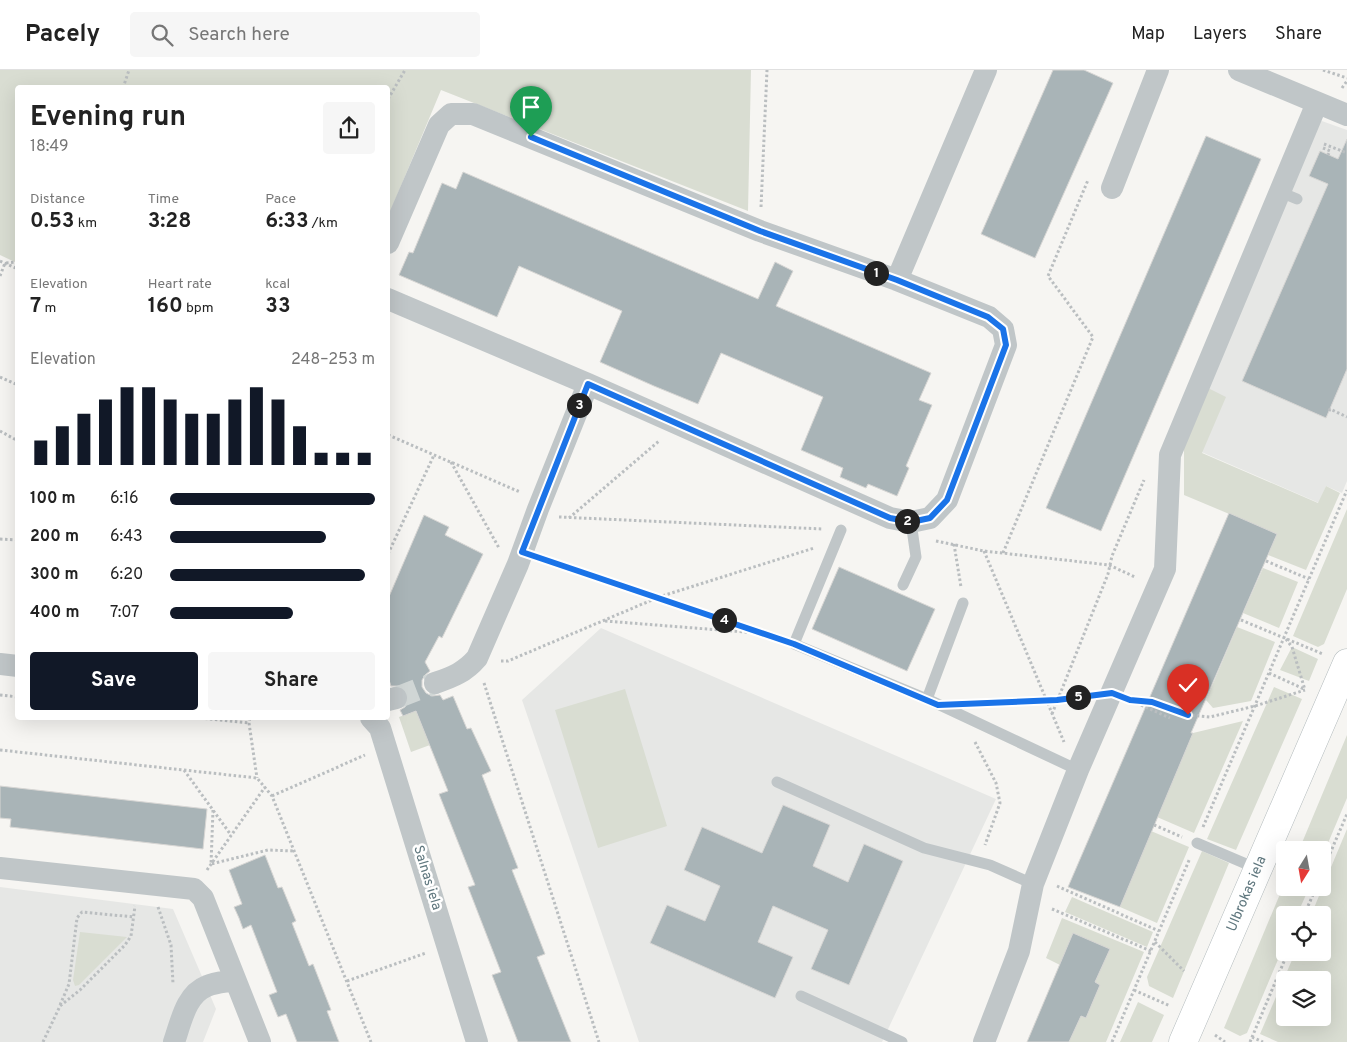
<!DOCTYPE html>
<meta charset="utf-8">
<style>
body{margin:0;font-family:Overpass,sans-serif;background:#f6f6f6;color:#222;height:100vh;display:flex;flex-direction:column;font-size:19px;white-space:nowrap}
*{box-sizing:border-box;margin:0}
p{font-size:16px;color:#767676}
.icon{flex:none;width:28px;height:28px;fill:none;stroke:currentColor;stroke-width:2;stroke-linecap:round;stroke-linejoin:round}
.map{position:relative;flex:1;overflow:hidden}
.sheet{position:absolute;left:15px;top:15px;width:375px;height:635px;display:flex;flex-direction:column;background:#fff;border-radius:5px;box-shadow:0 5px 20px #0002}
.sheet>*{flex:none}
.needle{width:32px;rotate:191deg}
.buttons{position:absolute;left:1276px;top:771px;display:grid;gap:10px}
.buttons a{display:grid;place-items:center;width:55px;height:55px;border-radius:5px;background:#fff;box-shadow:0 5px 20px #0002;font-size:25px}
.pin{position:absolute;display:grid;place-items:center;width:42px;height:42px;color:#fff;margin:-51px -21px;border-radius:50% 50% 50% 0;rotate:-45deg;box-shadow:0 0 5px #0007}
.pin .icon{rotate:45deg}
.km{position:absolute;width:25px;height:25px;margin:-12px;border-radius:50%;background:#222;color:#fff;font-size:14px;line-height:25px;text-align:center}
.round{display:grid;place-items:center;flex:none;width:52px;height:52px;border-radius:5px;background:#f6f6f6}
.summary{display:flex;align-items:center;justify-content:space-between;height:85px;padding:0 15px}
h1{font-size:28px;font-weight:700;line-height:38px}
.figures{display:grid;grid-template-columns:repeat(3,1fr);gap:8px;height:85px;padding:5px 15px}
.figures div{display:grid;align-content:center}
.figures b{font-size:21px;font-weight:700}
.figures small{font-size:14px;font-weight:400}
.figures p{font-size:14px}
.chart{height:140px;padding:10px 15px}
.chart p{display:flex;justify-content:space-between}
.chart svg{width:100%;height:90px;margin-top:5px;stroke:#111827;stroke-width:6}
.action{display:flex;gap:10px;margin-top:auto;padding:10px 15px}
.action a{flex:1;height:58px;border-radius:5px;background:#111827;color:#fff;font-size:20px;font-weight:700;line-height:58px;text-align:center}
.action a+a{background:#f6f6f6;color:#222}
ul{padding:0 15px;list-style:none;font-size:16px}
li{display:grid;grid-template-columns:80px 60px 1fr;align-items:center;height:38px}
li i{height:12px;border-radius:6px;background:#111827}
header{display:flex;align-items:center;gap:30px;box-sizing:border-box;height:70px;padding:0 25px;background:#fff;border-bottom:1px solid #e0e0e0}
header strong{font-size:24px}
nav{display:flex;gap:28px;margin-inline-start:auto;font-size:18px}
.search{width:350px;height:45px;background:#f6f6f6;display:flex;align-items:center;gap:12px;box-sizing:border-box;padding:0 18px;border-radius:5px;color:#767676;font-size:19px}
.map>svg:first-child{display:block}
</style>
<header>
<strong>Pacely</strong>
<div class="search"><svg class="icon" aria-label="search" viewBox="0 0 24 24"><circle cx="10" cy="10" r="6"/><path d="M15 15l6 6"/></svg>Search here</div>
<nav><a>Map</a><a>Layers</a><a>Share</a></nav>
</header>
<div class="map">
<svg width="1347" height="972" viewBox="0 0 1347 972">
<rect width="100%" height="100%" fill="#f6f5f2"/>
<path fill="#e6e7e5" d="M1319,50L1347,60V411L1342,423L1326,416L1319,433L1183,374Z
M601,558L996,729L882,972H639L522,630Z
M0,817L173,839L216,939L203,972H0Z"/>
<path fill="#d9ddd2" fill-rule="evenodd" d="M0,0H751L748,141L441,20L388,147V18H18L17,193L0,185Z
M1208,318L1226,327L1202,383L1318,433L1326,416L1340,423L1306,500L1268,485L1277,464L1184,425V378Z
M1347,439V519L1324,574L1318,577L1293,566Z
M1263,498L1298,512L1279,558L1243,543Z
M1237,557L1275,572L1251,631L1213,638L1206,630Z
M1292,577L1318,589L1309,611L1280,600Z
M1274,617L1302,629L1236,780L1207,769Z
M625,619L667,756L598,778L555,640Z
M416,641L430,675L411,682L399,647Z
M1243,651L1194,763L1157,747L1193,663Z
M1347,665V728L1323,785L1322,780H1299Z
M1347,759V972H1278L1260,964L1295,883L1322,882V845H1311ZM1285,910H1322V948H1285Z
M1151,761L1189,777L1157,853L1120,837Z
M1202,781L1229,793L1173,928L1149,916L1147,907Z
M1285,812V818H1309L1297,845H1285V873L1247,963L1240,966L1224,958Z
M1072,827L1153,862L1147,877L1065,842Z
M1062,848L1144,882L1106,972H1069L1081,946L1086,948L1100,915L1095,912L1110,879L1060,895L1046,888Z
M80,862L127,867L79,915L75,916L73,910Z
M1138,932L1164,945L1152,972H1120Z"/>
<path fill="#a9b4b7" stroke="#d7d6d4" d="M1053,0H1084L1113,13L1035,188L981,164Z
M1206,66L1261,89L1101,461L1046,438Z
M1347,69V299L1326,348L1242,311L1328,114L1309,106L1320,81L1338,89Z
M463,102L758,229L775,192L793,201L776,236L931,303L919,330L932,335L906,396L909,398L897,426L868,414L866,418L840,407L843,398L801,380L823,327L721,283L698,334L654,316L600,292L622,241L519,196L497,247L399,205L409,182L413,183L442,113L456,119Z
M1229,443L1277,464L1191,663H1193L1120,837L1068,817Z
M424,445L449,457L445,465L483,484L442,568L439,566L425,592L430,601L425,605L422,610V617L426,623L432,626L440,625L443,630L453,626L467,659L471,658L491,701L482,705L518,798L512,800L545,884L537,887L571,972H518L492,905L501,902L468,817L475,815L439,724L448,721L416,641L403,646L400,640L405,637L408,632L409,624L405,619L400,616H391L388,607V529Z
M839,497L935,539L907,601L812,559Z
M0,716L207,739L203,779L10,757L11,749L0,748Z
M783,735L830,755L813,796L848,812L864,774L903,791L849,915L811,899L828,860L773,836L758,872L793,887L775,928L650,873L667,835L705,851L720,816L684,800L702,757L762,783Z
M265,785L278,818L282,817L296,851L292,853L309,896L313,894L331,940L327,941L339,972H297L286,944L278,947L269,925L277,922L251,855L243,859L239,848L234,837L242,834L229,800Z
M1073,863L1110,879L1095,912L1100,915L1086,948L1081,946L1069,972H1027Z"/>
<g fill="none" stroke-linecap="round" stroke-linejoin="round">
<path stroke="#d0d6d5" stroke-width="22" stroke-dasharray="22 11" stroke-linecap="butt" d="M396,628L435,613"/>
<g stroke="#b3bbbd" stroke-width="29">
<path id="secondary" d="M1183,972L1347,593"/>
</g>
<path stroke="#babec0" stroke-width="3" stroke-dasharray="2.5 2.5" stroke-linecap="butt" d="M1323,0L1347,8
M123,18L129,0
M1342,18L1347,11
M388,29L405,0
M1324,74L1347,83
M1323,78L1330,81L1328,85
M761,137L767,0
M0,191L18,199
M0,206L5,193L18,192
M0,307L18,315
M1329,341L1330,339L1347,347
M0,361L18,371
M388,365L520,422
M451,392L499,478
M559,447L823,459
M569,448L659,371
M0,469L18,470
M936,471L984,481L1109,495L1135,507
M954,474L961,517
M984,481L1064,672
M1003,483L1093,267L1048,206L1088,110
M388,484L434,385
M544,489L777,568
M1266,491L1309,509
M1241,550L1323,584
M605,551L758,563
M388,559V562
M1286,569L1292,577L1305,620
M501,591H508L659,527L814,478
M1269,603L1304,619
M484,613L599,972
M0,625L18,627
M1132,631L1170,648
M1134,631L1153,633L1188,645L1210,647L1255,636L1305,620
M979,633L1057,630L1085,626
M1052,644L1108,504L1112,486L1144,410
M200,648L249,653
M250,648L249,653L257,708
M975,672L996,713L1000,733L985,775
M0,680L257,708L272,726L371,972
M184,700L231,765
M272,726L365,685
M213,740L211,794L268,780L294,781
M1154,755L1182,767
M1203,757L1347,420
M207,800L265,717
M1322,802L1347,744
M1057,816L1159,861
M158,837L171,875L173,914
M1052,839L1151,881
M1304,845L1316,818
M1155,872L1184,901
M347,911L426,883
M1134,920L1170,936
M60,935L69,914L77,848L82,842L134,847
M1215,965L1225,972
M1252,967L1263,972
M43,972L60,936L80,920L125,875L131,866L135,836
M1112,972L1190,788
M1250,972L1288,882"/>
<path stroke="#c0c6c8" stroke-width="11" d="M1280,122L1297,129
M841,460L794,574L927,629L1078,700
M903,515L916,487L911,452
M927,629L963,533
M777,712L924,778L990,795L1033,814
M1197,773L1258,799
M801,926L902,972"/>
<path stroke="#c0c6c8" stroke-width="22" d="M1239,0L1347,45
M1112,118L1158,0
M388,173L439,55L451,44H473L760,161L897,210L989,247L1003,259L1006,275L947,430L930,448L911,452L890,448L588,314L388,229
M897,210L986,0
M0,594L18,596
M435,613C453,607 465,602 477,588L518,494L538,439L588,314
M388,630L396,628
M371,648L380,658L477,972
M0,798L194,819L203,828L260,972
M174,972C181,952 186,924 207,916C216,912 226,912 235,910
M984,972L1019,881L1033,814L1078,700L1165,499L1170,385L1317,33"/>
<use href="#secondary" stroke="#fff" stroke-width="28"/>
</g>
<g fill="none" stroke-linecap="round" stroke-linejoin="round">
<g stroke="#fff" stroke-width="10">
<path id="route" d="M531,67L760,161L897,210L988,247L1003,259L1006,275L947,430L930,448L911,452L890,448L588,314L522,482L794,574L938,635L1057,630L1112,623L1130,630L1152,632L1188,645"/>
</g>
<use href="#route" stroke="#1a73e8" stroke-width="6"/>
</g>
<g text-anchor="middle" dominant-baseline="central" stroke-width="5" stroke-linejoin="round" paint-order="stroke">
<g font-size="14" fill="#5f777e" stroke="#fff">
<text transform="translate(427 808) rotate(73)">Salnas iela</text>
<text transform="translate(1247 824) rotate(-67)">Ulbrokas iela</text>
</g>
</g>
</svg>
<div class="buttons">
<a><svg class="needle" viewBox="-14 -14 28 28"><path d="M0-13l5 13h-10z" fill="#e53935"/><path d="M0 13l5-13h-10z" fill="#767676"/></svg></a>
<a><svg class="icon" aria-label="locate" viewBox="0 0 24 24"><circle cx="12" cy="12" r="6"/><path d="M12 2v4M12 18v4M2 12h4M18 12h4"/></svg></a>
<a><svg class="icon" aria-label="layers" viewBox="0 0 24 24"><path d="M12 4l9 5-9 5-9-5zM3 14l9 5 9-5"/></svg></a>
</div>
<div class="pin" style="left:531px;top:67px;background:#1e9e55"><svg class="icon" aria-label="arrive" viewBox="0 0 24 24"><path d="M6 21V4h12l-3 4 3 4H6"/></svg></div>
<div class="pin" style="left:1188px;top:645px;background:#d93025"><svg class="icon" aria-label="check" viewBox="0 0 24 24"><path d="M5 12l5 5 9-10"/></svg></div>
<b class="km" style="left:876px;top:203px">1</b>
<b class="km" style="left:907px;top:451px">2</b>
<b class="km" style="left:579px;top:335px">3</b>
<b class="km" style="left:724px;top:550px">4</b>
<b class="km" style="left:1078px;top:627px">5</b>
<section class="sheet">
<div class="summary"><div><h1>Evening run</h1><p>18:49</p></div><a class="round"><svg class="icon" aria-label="share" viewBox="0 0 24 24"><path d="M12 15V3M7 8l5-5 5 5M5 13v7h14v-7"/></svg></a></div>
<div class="figures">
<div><p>Distance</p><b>0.53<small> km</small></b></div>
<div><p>Time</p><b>3:28</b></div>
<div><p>Pace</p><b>6:33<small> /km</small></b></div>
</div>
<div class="figures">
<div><p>Elevation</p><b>7<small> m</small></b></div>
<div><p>Heart rate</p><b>160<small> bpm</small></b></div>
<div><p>kcal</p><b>33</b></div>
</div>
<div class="chart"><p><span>Elevation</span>248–253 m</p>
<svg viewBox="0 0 160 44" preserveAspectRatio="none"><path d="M5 44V32M15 44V25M25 44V19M35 44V12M45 44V6M55 44V6M65 44V12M75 44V19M85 44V19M95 44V12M105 44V6M115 44V12M125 44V25M135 44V38M145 44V38M155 44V38"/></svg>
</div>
<ul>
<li><b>100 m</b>6:16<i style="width:100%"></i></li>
<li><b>200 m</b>6:43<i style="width:76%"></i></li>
<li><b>300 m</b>6:20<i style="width:95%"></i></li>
<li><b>400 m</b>7:07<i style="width:60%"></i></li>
</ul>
<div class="action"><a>Save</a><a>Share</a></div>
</section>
</div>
